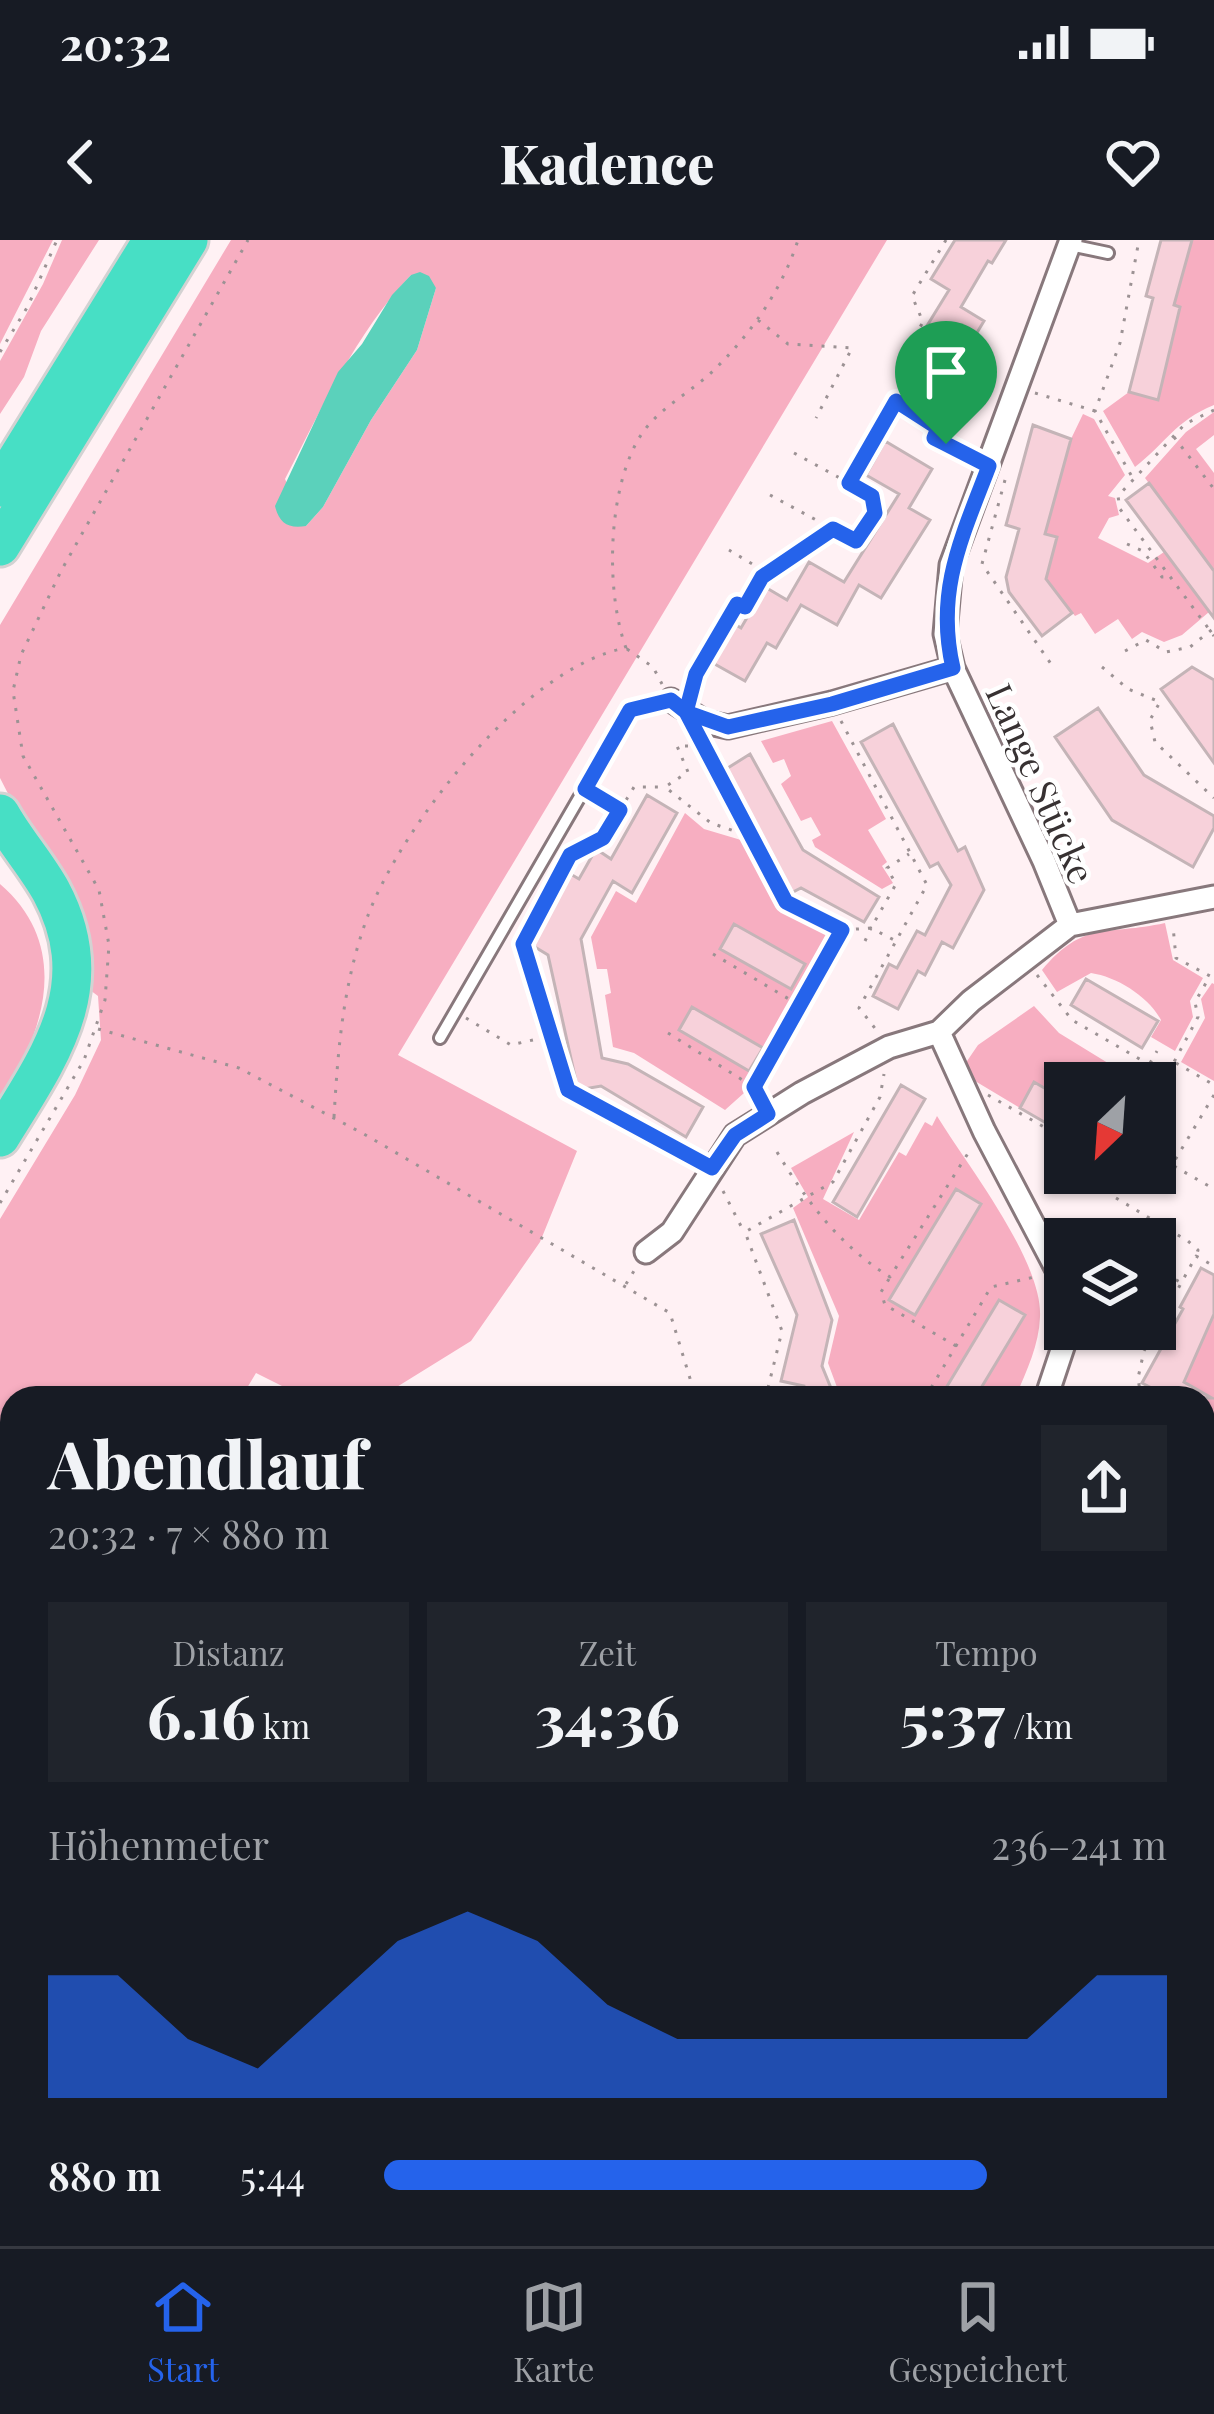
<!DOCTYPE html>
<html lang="de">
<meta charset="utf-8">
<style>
body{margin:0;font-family:"Playfair Display",serif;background:#20242c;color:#f1f3f6;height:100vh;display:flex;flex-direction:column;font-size:45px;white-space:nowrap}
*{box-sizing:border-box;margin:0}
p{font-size:39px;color:#9ea1a6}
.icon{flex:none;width:66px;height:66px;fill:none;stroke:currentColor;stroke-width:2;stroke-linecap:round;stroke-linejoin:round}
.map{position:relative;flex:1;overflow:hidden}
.panel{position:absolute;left:0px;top:1146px;width:1215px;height:861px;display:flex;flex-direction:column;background:#171b24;border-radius:36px 36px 0 0;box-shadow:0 3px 9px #0004}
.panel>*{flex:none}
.needle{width:78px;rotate:205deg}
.buttons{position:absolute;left:1044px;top:822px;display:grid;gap:24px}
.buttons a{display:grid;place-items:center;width:132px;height:132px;border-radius:0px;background:#171b24;box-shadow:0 3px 9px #0004;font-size:60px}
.pin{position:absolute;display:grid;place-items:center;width:102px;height:102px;color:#fff;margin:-123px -51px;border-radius:50% 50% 50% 0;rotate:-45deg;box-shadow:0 0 12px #0007}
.pin .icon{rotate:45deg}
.round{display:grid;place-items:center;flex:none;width:126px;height:126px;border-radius:0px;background:#20242c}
.overview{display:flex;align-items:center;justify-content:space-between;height:204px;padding:0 48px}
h1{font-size:66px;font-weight:800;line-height:90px}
.stats{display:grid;grid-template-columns:repeat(3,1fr);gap:18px;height:204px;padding:12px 48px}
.stats div{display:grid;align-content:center;border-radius:0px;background:#20242c;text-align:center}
.stats b{font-size:60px;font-weight:800}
.stats small{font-size:33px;font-weight:400}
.stats p{font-size:33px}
.chart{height:336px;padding:24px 48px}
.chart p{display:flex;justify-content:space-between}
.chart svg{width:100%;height:216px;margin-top:12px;fill:#2563eb;opacity:.7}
ul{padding:0 48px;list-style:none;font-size:39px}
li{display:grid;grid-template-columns:192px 144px 1fr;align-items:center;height:90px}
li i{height:30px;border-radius:15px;background:#2563eb}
.status{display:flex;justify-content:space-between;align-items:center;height:84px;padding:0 60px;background:#171b24;direction:ltr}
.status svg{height:33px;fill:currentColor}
header{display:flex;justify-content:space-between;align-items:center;height:156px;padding:0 48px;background:#171b24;font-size:54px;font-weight:800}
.tab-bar{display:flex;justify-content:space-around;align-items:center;height:168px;border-top:3px solid #363941;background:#171b24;font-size:33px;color:#9ea1a6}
.tab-bar a{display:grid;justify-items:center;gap:6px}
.tab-bar .selected{color:#2563eb}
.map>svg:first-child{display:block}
</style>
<div class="status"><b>20:32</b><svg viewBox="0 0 49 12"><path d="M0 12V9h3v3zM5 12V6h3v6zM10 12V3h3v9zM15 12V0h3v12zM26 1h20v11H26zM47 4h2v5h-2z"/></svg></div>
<header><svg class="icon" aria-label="back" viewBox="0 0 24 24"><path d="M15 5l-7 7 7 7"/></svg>Kadence<svg class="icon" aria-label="heart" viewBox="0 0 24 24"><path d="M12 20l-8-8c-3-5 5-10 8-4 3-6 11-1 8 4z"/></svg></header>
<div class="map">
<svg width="1214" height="2006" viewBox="0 0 1214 2006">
<rect width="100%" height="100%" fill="#fff1f4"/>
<path fill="#f7aec1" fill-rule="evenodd" d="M0,0H53L0,104Z
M62,0H99L41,91L24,137L0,174V121L43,44Z
M231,0H887L398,815L577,911L540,1002L471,1101L379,1158H306L256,1133L241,1158H12V1326L0,1321V979L75,855L101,800L98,756L90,750L19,575L0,538V385ZM411,35L436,48L417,110L371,180L323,267L306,286L285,239C322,168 356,93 411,35Z
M1192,0H1214V165C1175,181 1166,203 1135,227L1103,171L1129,152L1158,160L1179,67L1174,65Z
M1214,172V195L1196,209L1214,233V331L1145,238L1186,192Z
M1083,174L1094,179L1125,235L1108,256L1115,258L1119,275L1109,278L1098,298L1148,323L1164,312L1209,372L1182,395L1164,402L1142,392L1132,399L1118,379L1095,394L1081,373L1075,376L1046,339L1057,298L1045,294L1071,199Z
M832,481L886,579L868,590L887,622L882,626L893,643L882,649L815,607L812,600L821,595L811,577L801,581L781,544L791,536L784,519L773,523L761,501Z
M685,573L704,589L741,600L783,669L836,693L744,853L725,870L634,813L613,807L605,755L611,753L607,729H597L591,697L616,651L636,663Z
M0,644C73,707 44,793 0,861Z
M1165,683L1173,720L1203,738L1190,761L1193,777L1175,811L1151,797L1161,780C1148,756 1117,737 1091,733L1057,752L1042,730C1084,680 1106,696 1165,683Z
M1212,743L1214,744V841L1181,822L1205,778L1201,759Z
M1034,766L1059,793L1134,839L1131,843H1065V860L1035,843L1020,868L970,838L965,824L978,805Z
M937,876C967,925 1043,1021 1040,1077C1039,1106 1026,1132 1015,1158H841L828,1123L839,1076L793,968L808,957L791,928L854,892L823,959L859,980L899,912L906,916L925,882L932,886ZM956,950L981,965L914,1075L890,1059Z
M1214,1074V1209L1206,1228L1203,1158L1200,1151L1184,1142Z
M0,1438L12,1442V1734L0,1730Z
M0,1918L12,1922V1995L213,1996L146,2006H0Z
M560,1995H688L752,2006H591Z"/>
<path fill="#5bd1bb" d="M420,32L429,36L436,48L417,110L371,180L323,267L306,286C288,289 279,283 275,266L338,132L362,104L392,55L411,35Z"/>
<path fill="#f7d1da" stroke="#c4b4b7" stroke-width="3" d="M955,0H1006L992,23L988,21L961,67L984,81L961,119L980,130L957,170L923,149L950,104L925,89L949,50L931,39Z
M1161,0H1192L1174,65L1180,67L1158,160L1129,152L1153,58L1146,56Z
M1033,185L1071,199L1045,294L1057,297L1046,339L1072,373L1042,396L1009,352L1006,337L1019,289L1006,285Z
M885,201L932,229L909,268L930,280L881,358L859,345L837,385L801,365L776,408L767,403L745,441L711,422L733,383L741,388L765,347L787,360L809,322L844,342L899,254L866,235Z
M1149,243L1214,331V378L1126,260Z
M1192,427L1214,440V523L1161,449Z
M1098,468L1144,535L1214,576V588L1193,627L1112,580L1055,497Z
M893,484L958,611L965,607L984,650L953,708L942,702L925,735L918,731L898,769L873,756L889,724L897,728L917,691L925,695L951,645L938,623L930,627L861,502Z
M750,514L803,610L879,657L864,682L801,648L791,653L723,531Z
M647,555L677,573L632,653L613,641L581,699L602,818L628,824L703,867L686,897L601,846L578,850L548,715L530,704L567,632L579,639L596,609L611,619Z
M734,684L805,724L791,749L720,709Z
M1086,739L1158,781L1142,808L1071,765Z
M692,767L763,808L749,831L679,790Z
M1034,842L1065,860V894L1020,868Z
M901,845L925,859L857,977L833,962Z
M956,949L981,964L915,1075L889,1060Z
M794,980L832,1080L822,1126L835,1158H807L804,1146L781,1141L797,1075L761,994Z
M1201,1028L1214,1035V1074L1184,1142L1212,1158H1156L1159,1152L1142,1143L1183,1069L1180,1067Z
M999,1060L1025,1075L975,1158H940Z"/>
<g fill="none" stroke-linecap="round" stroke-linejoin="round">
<g stroke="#88787c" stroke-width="16">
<path id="service" d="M1070,5L1108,13
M440,798L630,470L671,460
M1203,1888L1214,1882"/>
</g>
<g stroke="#88787c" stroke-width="27">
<path id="minor" d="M671,460L705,482L728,487L832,463L953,428
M1070,685L1214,657
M646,1012L672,992L735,895L802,853L889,807L939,792
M1065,1045L984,891L939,792L971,761L1070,685L1044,621L953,428L945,394L951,325L1071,0
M1046,1158L1069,1089
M1203,1557L1214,1564
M0,1749L12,1752
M763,1995H784
M825,1995L858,2006
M1003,2006L1021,1995"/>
</g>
<g stroke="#88787c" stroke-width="33">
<path id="tertiary" d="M1203,1828L1214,1832
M1203,1849L1214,1852"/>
</g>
<g stroke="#88787c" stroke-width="36">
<path id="secondary" d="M0,1370L12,1375
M353,2006L357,1995"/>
</g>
<g stroke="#d3d2d2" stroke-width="45">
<path id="motorway" d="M0,247L153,0
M0,306L188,0
M0,574C15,601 36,624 51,651C102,746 50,816 0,897
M0,1407H4"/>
</g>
<path stroke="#9c9294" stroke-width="3" stroke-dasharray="3 9" stroke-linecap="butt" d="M946,0L912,56L923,82L907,109L926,120L900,163L939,188L934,198L972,218
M758,80L788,104L852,108L816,178
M0,112L28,66L57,0
M1035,153L1095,171
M1214,170L1185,184L1118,256L1120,269L1214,396
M1174,197L1214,249
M794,213L849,243L898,162
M1131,235L1095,171L1120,103L1139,0
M1005,240L982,324L1051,424
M770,255L855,301L875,273L872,256L849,243
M1127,304L1143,311L1162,337H1168
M764,336L831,291
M627,409L653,427L662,444
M1125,411L1146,400L1166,412L1190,407L1214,388
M1102,427L1128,449L1160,462L1150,480L1155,502L1214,558
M692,448L696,434L737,364L744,367L762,337L759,328L729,310
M841,481L927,645L859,768L878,792
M699,502L786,662L842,690L754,847L758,855
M700,506H677L688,532L665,547L711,583L746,595
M599,558L620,570L634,547H663
M620,570L603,598L570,615L523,704L568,850L694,919
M844,690L871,688L896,644L887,628L909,614
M865,701L871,688L894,700
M713,714L799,765
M1037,735L1072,780L1155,828
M466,778L511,805L550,796
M98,789L239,828L364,894L670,1073L696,1158
M668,793L752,846
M1150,823L1157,811
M1176,823L1214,845
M1148,843L1156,829L1174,822L1198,777L1195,762L1210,736L1176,718L1173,686
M988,855L1065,899
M1214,855L1172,925L1214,949
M334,877C338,808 343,744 367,678C401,586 525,426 626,408C605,351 607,244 643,192C661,167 691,152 713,131C750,95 782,50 798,0
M777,912C807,962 840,1006 890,1037L972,907
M1125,933L1130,936
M723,951L743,990
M1156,951L1171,926
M1116,958L1188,1001L1198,1010L1197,1014
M0,963L84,820L105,760L109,705L99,650L23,516L13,451L21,415L61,331L248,0
M1155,1028L1180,1042
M889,1039L881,1052L885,1065L956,1106
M626,1044L637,1026
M786,1158L767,1152L782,1091L745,992L833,942L880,857L884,834
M925,1158L991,1047L1039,1036
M1141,1158L1138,1138L1144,1111L1196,1016L1214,1026
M1203,1231L1209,1233L1214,1221
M0,1331L12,1335
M1203,1359L1214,1333
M1203,1386L1214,1391
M1203,1906L1214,1903
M876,2000L891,2006"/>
<use href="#service" stroke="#fff" stroke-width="10"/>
<use href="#minor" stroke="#fff" stroke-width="21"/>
<use href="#tertiary" stroke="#fff" stroke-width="27"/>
<use href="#secondary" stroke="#c8f5ee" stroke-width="30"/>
<use href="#motorway" stroke="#47dfc5" stroke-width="39"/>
<path stroke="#7f7678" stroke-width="6" stroke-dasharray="18 9" stroke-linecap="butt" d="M0,1860L12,1864
M0,1896L12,1899
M307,1995L341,2006
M360,1995L392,2006
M397,1995L427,2006
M447,1995L477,2006"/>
<path stroke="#9c9294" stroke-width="3" stroke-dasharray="3 9" stroke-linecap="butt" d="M337,2006L340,1995"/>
</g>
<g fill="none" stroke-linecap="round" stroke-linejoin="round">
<g stroke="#fff" stroke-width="24">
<path id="route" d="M946,204L934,198L938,188L896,161L849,243L872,256L875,273L856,301L833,289L762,337L745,367L737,364L696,434L686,472L671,460L630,470L585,549L620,570L603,598L570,615L523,704L568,850L712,928L735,895L768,874L754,847L842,690L786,662L686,472L728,487L832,464L953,428C935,351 962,297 989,226L946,204"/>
</g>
<use href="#route" stroke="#2563eb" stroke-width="15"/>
</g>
<g text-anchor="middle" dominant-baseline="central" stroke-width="9" stroke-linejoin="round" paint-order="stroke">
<g font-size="36" fill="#373132" stroke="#fff">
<text transform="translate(1042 543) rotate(66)">Lange Stücke</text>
</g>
</g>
</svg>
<div class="buttons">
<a><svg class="needle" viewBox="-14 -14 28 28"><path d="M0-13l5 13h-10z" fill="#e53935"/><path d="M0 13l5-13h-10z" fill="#9ea1a6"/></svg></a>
<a><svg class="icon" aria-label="layers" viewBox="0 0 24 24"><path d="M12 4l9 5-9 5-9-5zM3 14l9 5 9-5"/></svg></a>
</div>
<div class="pin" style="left:946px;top:204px;background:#1e9e55"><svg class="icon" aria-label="arrive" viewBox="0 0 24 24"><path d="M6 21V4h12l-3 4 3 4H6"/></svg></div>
<section class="panel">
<div class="overview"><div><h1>Abendlauf</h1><p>20:32 · 7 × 880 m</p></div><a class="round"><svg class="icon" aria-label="share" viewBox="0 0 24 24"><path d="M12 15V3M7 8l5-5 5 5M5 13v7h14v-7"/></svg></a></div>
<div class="stats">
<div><p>Distanz</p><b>6.16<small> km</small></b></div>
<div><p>Zeit</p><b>34:36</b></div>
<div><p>Tempo</p><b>5:37<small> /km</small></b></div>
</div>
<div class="chart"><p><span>Höhenmeter</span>236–241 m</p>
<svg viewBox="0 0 160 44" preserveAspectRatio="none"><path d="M0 44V19L10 19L20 32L30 38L40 25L50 12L60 6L70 12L80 25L90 32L100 32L110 32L120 32L130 32L140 32L150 19L160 19V44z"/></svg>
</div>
<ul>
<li><b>880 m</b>5:44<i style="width:77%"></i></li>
</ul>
</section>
</div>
<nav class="tab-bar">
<a class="selected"><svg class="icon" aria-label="home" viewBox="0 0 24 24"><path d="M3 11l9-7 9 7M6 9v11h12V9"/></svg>Start</a>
<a><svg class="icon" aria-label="map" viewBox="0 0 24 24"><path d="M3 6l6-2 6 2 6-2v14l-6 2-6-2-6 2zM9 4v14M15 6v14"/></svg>Karte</a>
<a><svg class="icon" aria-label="saved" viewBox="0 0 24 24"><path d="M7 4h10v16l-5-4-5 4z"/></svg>Gespeichert</a>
</nav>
